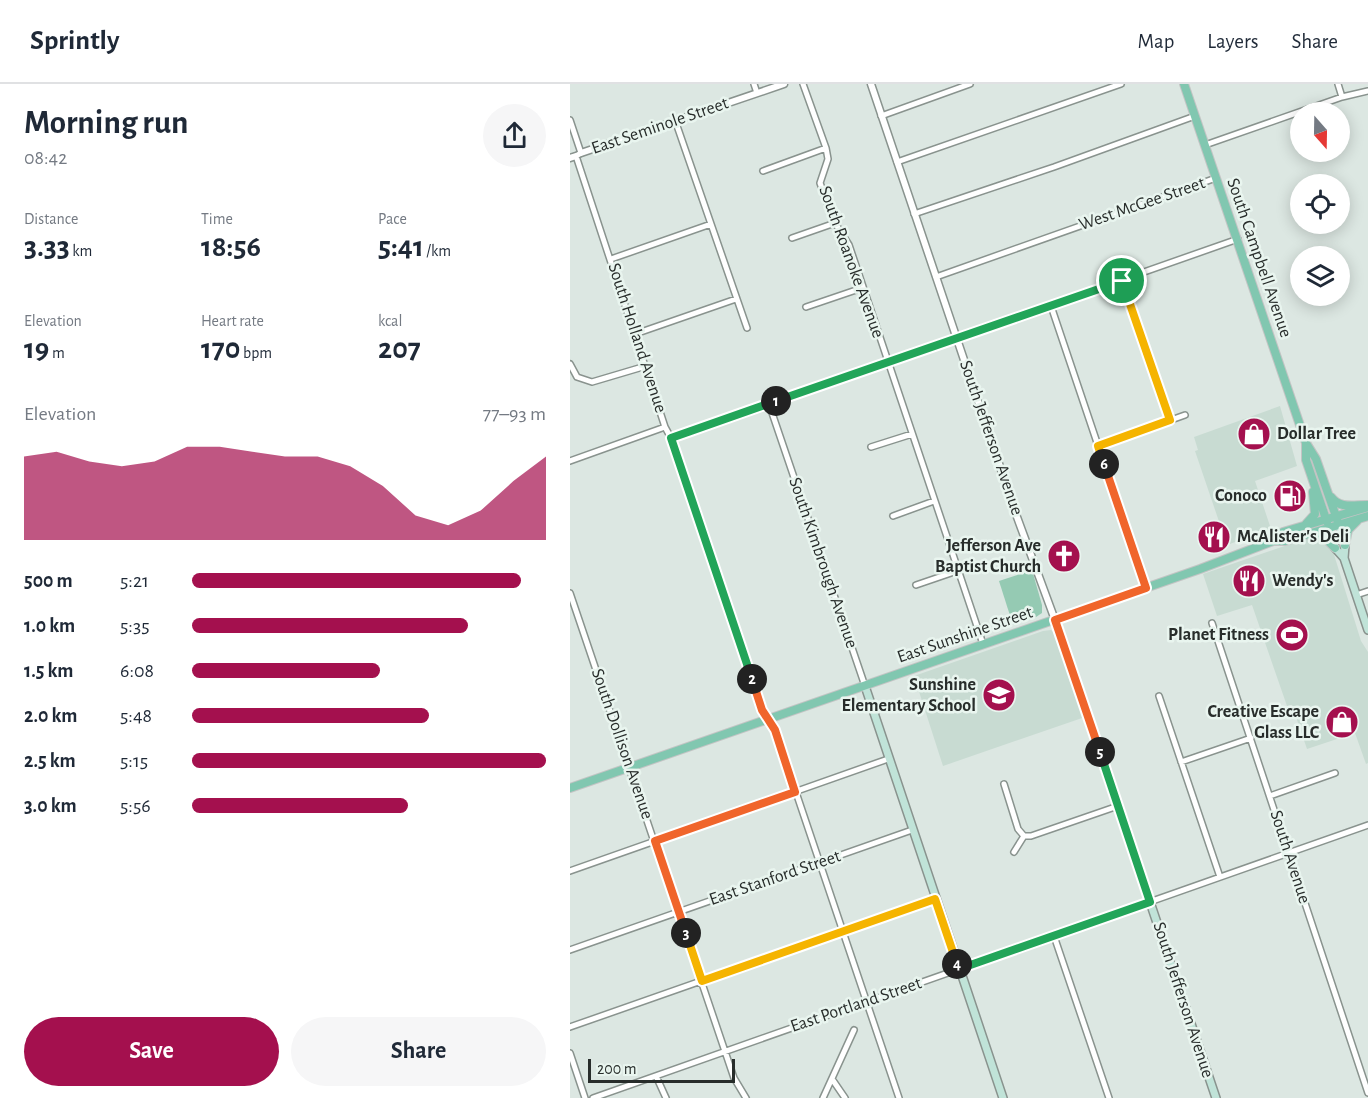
<!DOCTYPE html>
<meta charset="utf-8">
<style>
body{margin:0;font-family:"Alegreya Sans",sans-serif;background:#f6f6f7;color:#1f2937;height:100vh;display:flex;flex-direction:column;font-size:22px;white-space:nowrap}
*{box-sizing:border-box;margin:0}
p{font-size:20px;color:#747a83}
.icon{flex:none;width:33px;height:33px;fill:none;stroke:currentColor;stroke-width:2;stroke-linecap:round;stroke-linejoin:round}
.map{position:relative;flex:1;overflow:hidden}
.panel{display:flex;flex-direction:column;background:#fff;width:570px}
.panel>*{flex:none}
.needle{width:39px;rotate:160deg}
.tools{position:absolute;left:720px;top:18px;display:grid;gap:12px}
.tools a{display:grid;place-items:center;width:60px;height:60px;border-radius:50%;background:#fff;box-shadow:0 3px 15px #0003;font-size:30px}
.scale{position:absolute;left:18px;bottom:15px;width:147px;box-sizing:border-box;padding-left:6px;border:3px solid #282d2b;border-top:0;font-size:16px;line-height:21px;white-space:nowrap;color:#282d2b;-webkit-text-stroke:4px #e9f5ef;paint-order:stroke}
.pin{position:absolute;display:grid;place-items:center;width:51px;height:51px;color:#fff;margin:-26px;border:3px solid #fff;border-radius:50%;box-shadow:0 2px 6px #0007}
.km{position:absolute;width:30px;height:30px;margin:-15px;border-radius:50%;background:#222;color:#fff;font-size:16px;line-height:30px;text-align:center}
.round{display:grid;place-items:center;flex:none;width:63px;height:63px;border-radius:32px;background:#f6f6f7}
.overview{display:flex;align-items:center;justify-content:space-between;height:102px;padding:0 24px}
h1{font-size:33px;font-weight:600;line-height:45px}
.figures{display:grid;grid-template-columns:repeat(3,1fr);gap:9px;height:102px;padding:6px 24px}
.figures div{display:grid;align-content:center}
.figures b{font-size:30px;font-weight:600}
.figures small{font-size:16px;font-weight:400}
.figures p{font-size:16px}
.chart{height:168px;padding:12px 24px}
.chart p{display:flex;justify-content:space-between}
.chart svg{width:100%;height:108px;margin-top:6px;fill:#a4104e;opacity:.7}
.button{display:flex;gap:12px;margin-top:auto;padding:12px 24px}
.button a{flex:1;height:69px;border-radius:36px;background:#a4104e;color:#fff;font-size:24px;font-weight:600;line-height:69px;text-align:center}
.button a+a{background:#f6f6f7;color:#1f2937}
ul{padding:0 24px;list-style:none;font-size:20px}
li{display:grid;grid-template-columns:96px 72px 1fr;align-items:center;height:45px}
li i{height:15px;border-radius:8px;background:#a4104e}
header{display:flex;align-items:center;gap:36px;box-sizing:border-box;height:84px;padding:0 30px;background:#fff;border-bottom:2px solid #e0e1e3}
header strong{font-size:28px}
nav{display:flex;gap:33px;margin-inline-start:auto;font-size:21px}
main{display:flex;flex:1;min-height:0}
.map>svg:first-child{display:block}
</style>
<header>
<strong>Sprintly</strong>
<nav><a>Map</a><a>Layers</a><a>Share</a></nav>
</header>
<main>
<section class="panel">
<div class="overview"><div><h1>Morning run</h1><p>08:42</p></div><a class="round"><svg class="icon" aria-label="share" viewBox="0 0 24 24"><path d="M12 15V3M7 8l5-5 5 5M5 13v7h14v-7"/></svg></a></div>
<div class="figures">
<div><p>Distance</p><b>3.33<small> km</small></b></div>
<div><p>Time</p><b>18:56</b></div>
<div><p>Pace</p><b>5:41<small> /km</small></b></div>
</div>
<div class="figures">
<div><p>Elevation</p><b>19<small> m</small></b></div>
<div><p>Heart rate</p><b>170<small> bpm</small></b></div>
<div><p>kcal</p><b>207</b></div>
</div>
<div class="chart"><p><span>Elevation</span>77–93 m</p>
<svg viewBox="0 0 160 44" preserveAspectRatio="none"><path d="M0 44V10L10 8L20 12L30 14L40 12L50 6L60 6L70 8L80 10L90 10L100 14L110 22L120 34L130 38L140 32L150 20L160 10V44z"/></svg>
</div>
<ul>
<li><b>500 m</b>5:21<i style="width:93%"></i></li>
<li><b>1.0 km</b>5:35<i style="width:78%"></i></li>
<li><b>1.5 km</b>6:08<i style="width:53%"></i></li>
<li><b>2.0 km</b>5:48<i style="width:67%"></i></li>
<li><b>2.5 km</b>5:15<i style="width:100%"></i></li>
<li><b>3.0 km</b>5:56<i style="width:61%"></i></li>
</ul>
<div class="button"><a>Save</a><a>Share</a></div>
</section>
<div class="map">
<svg width="798" height="1014" viewBox="0 0 798 1014">
<rect width="100%" height="100%" fill="#dce7e2"/>
<path fill="#c8dbd2" d="M710,322L727,382L685,397L701,445L657,461L625,367L628,366L624,353Z
M748,454L761,461L791,557L798,568V679L796,680L785,649L737,665L722,621L717,622L682,521L647,532L633,490L735,455Z
M481,546L486,550L515,633L373,682L344,592L473,547Z"/>
<path fill="#95cab3" d="M462,486L472,521V529L466,533L443,541L429,497Z"/>
<g fill="none" stroke-linecap="round" stroke-linejoin="round">
<g stroke="#89938e" stroke-width="8">
<path id="minor" d="M184,0L187,9
M233,0L256,64L258,75L250,99L265,139L279,161L413,560
M768,0L772,13
M311,32L400,0
M0,36L11,69L6,72L95,343L101,354L192,626L205,646L329,1014
M105,36L177,244
M635,61L772,13L798,7
M327,78L551,0
M193,87L256,64
M344,130L484,83L625,32
M222,154L265,139
M41,175L141,140
M366,193L646,94
M552,197L600,336
M481,222L576,504
M236,223L292,204
M65,250L166,215
M0,280L7,293L22,298L76,282
M199,320L295,602
M101,354L668,155
M528,362L615,331
M301,363L342,350
M0,377L95,343
M323,432L364,417
M346,501L387,487
M0,509L164,994L176,1014
M786,511L798,507
M642,539L798,1009
M589,612L650,793
M611,678L681,654
M434,700L448,745L454,752
M700,712L765,689
M454,752H461L548,722
M444,768L454,752
M0,787L318,675
M484,852L539,1014
M0,866L342,746
M0,943L365,815
M0,969L15,1014
M86,992L96,1014
M262,995L275,1014
M23,1014L798,741
M253,1014L284,946"/>
</g>
<g stroke="#89938e" stroke-width="9">
<path id="tertiary" d="M301,0L447,433L485,536
M11,69L214,0
M0,74L6,72"/>
</g>
<g stroke="#89938e" stroke-width="10">
<path id="secondary" d="M769,441L775,461L774,474L798,546
M759,444L765,464L774,474
M485,536L646,1014
M295,602L433,1014"/>
</g>
<g stroke="#c3c4c4" stroke-width="10">
<path id="primary" d="M614,0L736,359L746,375L769,441
M736,359V376L757,438
M761,413C770,425 783,421 797,421
M736,440L745,430L743,408
M743,451L755,454L765,464
M703,457L713,448L798,423
M775,461L778,446L787,437
M0,704L630,485L703,457H715L798,432"/>
</g>
<use href="#minor" stroke="#fff" stroke-width="5"/>
<use href="#tertiary" stroke="#fff" stroke-width="6"/>
<use href="#secondary" stroke="#c0e3d8" stroke-width="7"/>
<use href="#primary" stroke="#81c7b0" stroke-width="8"/>
</g>
<g fill="none" stroke-linecap="round" stroke-linejoin="round">
<g stroke="#fff" stroke-width="12">
<path id="split-1" d="M206,317L552,197"/>
</g>
<g stroke="#fff" stroke-width="12">
<path id="split-2" d="M182,595L101,354L206,317"/>
</g>
<g stroke="#fff" stroke-width="12">
<path id="split-3" d="M116,849L85,757L225,708L205,646L192,626L182,595"/>
</g>
<g stroke="#fff" stroke-width="12">
<path id="split-4" d="M116,849L132,897L365,815L387,880"/>
</g>
<g stroke="#fff" stroke-width="12">
<path id="split-5" d="M387,880L389,885L580,818L530,668"/>
</g>
<g stroke="#fff" stroke-width="12">
<path id="split-6" d="M530,668L485,536L576,504L534,380"/>
</g>
<g stroke="#fff" stroke-width="12">
<path id="split-7" d="M534,380L528,362L600,336L552,197"/>
</g>
<use href="#split-1" stroke="#22a559" stroke-width="8"/>
<use href="#split-2" stroke="#22a559" stroke-width="8"/>
<use href="#split-3" stroke="#f0652b" stroke-width="8"/>
<use href="#split-4" stroke="#f5b400" stroke-width="8"/>
<use href="#split-5" stroke="#22a559" stroke-width="8"/>
<use href="#split-6" stroke="#f0652b" stroke-width="8"/>
<use href="#split-7" stroke="#f5b400" stroke-width="8"/>
</g>
<defs>
<g id="shop-disc" transform="scale(1.725)"><circle r="9.5" fill="#a4104e" stroke="#e9f5ef"/><path d="M-5-2.5h2.3a2.7 3.5 0 0 1 5.4 0H5L5.5 6h-11ZM-1.5-2.5h3a1.5 2.3 0 0 0-3 0Z" fill="#fff"/></g>
<g id="fuel-disc" transform="scale(1.725)"><circle r="9.5" fill="#a4104e" stroke="#e9f5ef"/><path d="M-5.5-6h7V0h2V4h1.3V-2.5L3-4.5l.8-.8L6-3V5H2.5V1h-1V6h-7ZM-4.2-4.7v3.2H.2V-4.7Z" fill="#fff"/></g>
<g id="restaurant-disc" transform="scale(1.725)"><circle r="9.5" fill="#a4104e" stroke="#e9f5ef"/><path d="M-5-6h1v4h1v-4h1v4h1v-4h1v5L-1.5 .5V6h-2V.5L-5-1ZM5-6V6H3V1.5H1.5Q1.5-4 5-6Z" fill="#fff"/></g>
<g id="church-disc" transform="scale(1.725)"><circle r="9.5" fill="#a4104e" stroke="#e9f5ef"/><path d="M-1.2-6h2.4v3.5h3.3v2.4h-3.3V6h-2.4V-.1h-3.3v-2.4h3.3Z" fill="#fff"/></g>
<g id="stadium-disc" transform="scale(1.725)"><circle r="9.5" fill="#a4104e" stroke="#e9f5ef"/><path d="M0-5a6.5 5 0 1 0 0 10a6.5 5 0 1 0 0-10ZM-3.5-1.8h7v3.6h-7Z" fill="#fff"/></g>
<g id="school-disc" transform="scale(1.725)"><circle r="9.5" fill="#a4104e" stroke="#e9f5ef"/><path d="M0-5L7-2L0 1L-7-2ZM-4 1L0 2.5L4 1V4Q0 6-4 4Z" fill="#fff"/></g>
</defs>
<g fill-rule="evenodd">
<use href="#shop-disc" x="684" y="350"/>
<use href="#fuel-disc" x="720" y="412"/>
<use href="#restaurant-disc" x="644" y="453"/>
<use href="#church-disc" x="494" y="472"/>
<use href="#restaurant-disc" x="679" y="497"/>
<use href="#stadium-disc" x="722" y="551"/>
<use href="#school-disc" x="429" y="611"/>
<use href="#shop-disc" x="772" y="638"/>
</g>
<g text-anchor="middle" dominant-baseline="central" stroke-width="5" stroke-linejoin="round" paint-order="stroke">
<g font-size="18" fill="#282d2b" stroke="#e9f5ef">
<text transform="translate(90 42) rotate(-19)">East Seminole Street</text>
<text transform="translate(572 120) rotate(-19)">West McGee Street</text>
<text transform="translate(689 174) rotate(71)">South Campbell Avenue</text>
<text transform="translate(281 178) rotate(70)">South Roanoke Avenue</text>
<text transform="translate(67 254) rotate(72)">South Holland Avenue</text>
<text transform="translate(421 354) rotate(71)">South Jefferson Avenue</text>
<text transform="translate(253 479) rotate(71)">South Kimbrough Avenue</text>
<text transform="translate(395 551) rotate(-19)">East Sunshine Street</text>
<text transform="translate(52 660) rotate(71)">South Dollison Avenue</text>
<text transform="translate(720 773) rotate(72)">South Avenue</text>
<text transform="translate(205 794) rotate(-19)">East Stanford Street</text>
<text transform="translate(613 916) rotate(72)">South Jefferson Avenue</text>
<text transform="translate(286 921) rotate(-19)">East Portland Street</text>
</g>
<g font-size="18" font-weight="bold" fill="#282d2b" stroke="#e9f5ef" text-anchor="end">
<text x="707" y="350" text-anchor="start">Dollar Tree</text>
<text x="697" y="412">Conoco</text>
<text x="667" y="453" text-anchor="start">McAlister's Deli</text>
<text x="471" y="462">Jefferson Ave<tspan x="471" dy="21">Baptist Church</tspan></text>
<text x="702" y="497" text-anchor="start">Wendy's</text>
<text x="699" y="551">Planet Fitness</text>
<text x="406" y="601">Sunshine<tspan x="406" dy="21">Elementary School</tspan></text>
<text x="749" y="628">Creative Escape<tspan x="749" dy="21">Glass LLC</tspan></text>
</g>
</g>
</svg>
<div class="tools">
<a><svg class="needle" viewBox="-14 -14 28 28"><path d="M0-13l5 13h-10z" fill="#e53935"/><path d="M0 13l5-13h-10z" fill="#747a83"/></svg></a>
<a><svg class="icon" aria-label="locate" viewBox="0 0 24 24"><circle cx="12" cy="12" r="6"/><path d="M12 2v4M12 18v4M2 12h4M18 12h4"/></svg></a>
<a><svg class="icon" aria-label="layers" viewBox="0 0 24 24"><path d="M12 4l9 5-9 5-9-5zM3 14l9 5 9-5"/></svg></a>
</div>
<div class="scale">200 m</div>
<div class="pin" style="left:552px;top:197px;background:#1e9e55"><svg class="icon" aria-label="arrive" viewBox="0 0 24 24"><path d="M6 21V4h12l-3 4 3 4H6"/></svg></div>
<b class="km" style="left:206px;top:317px">1</b>
<b class="km" style="left:182px;top:595px">2</b>
<b class="km" style="left:116px;top:849px">3</b>
<b class="km" style="left:387px;top:880px">4</b>
<b class="km" style="left:530px;top:668px">5</b>
<b class="km" style="left:534px;top:380px">6</b>
</div>
</main>
